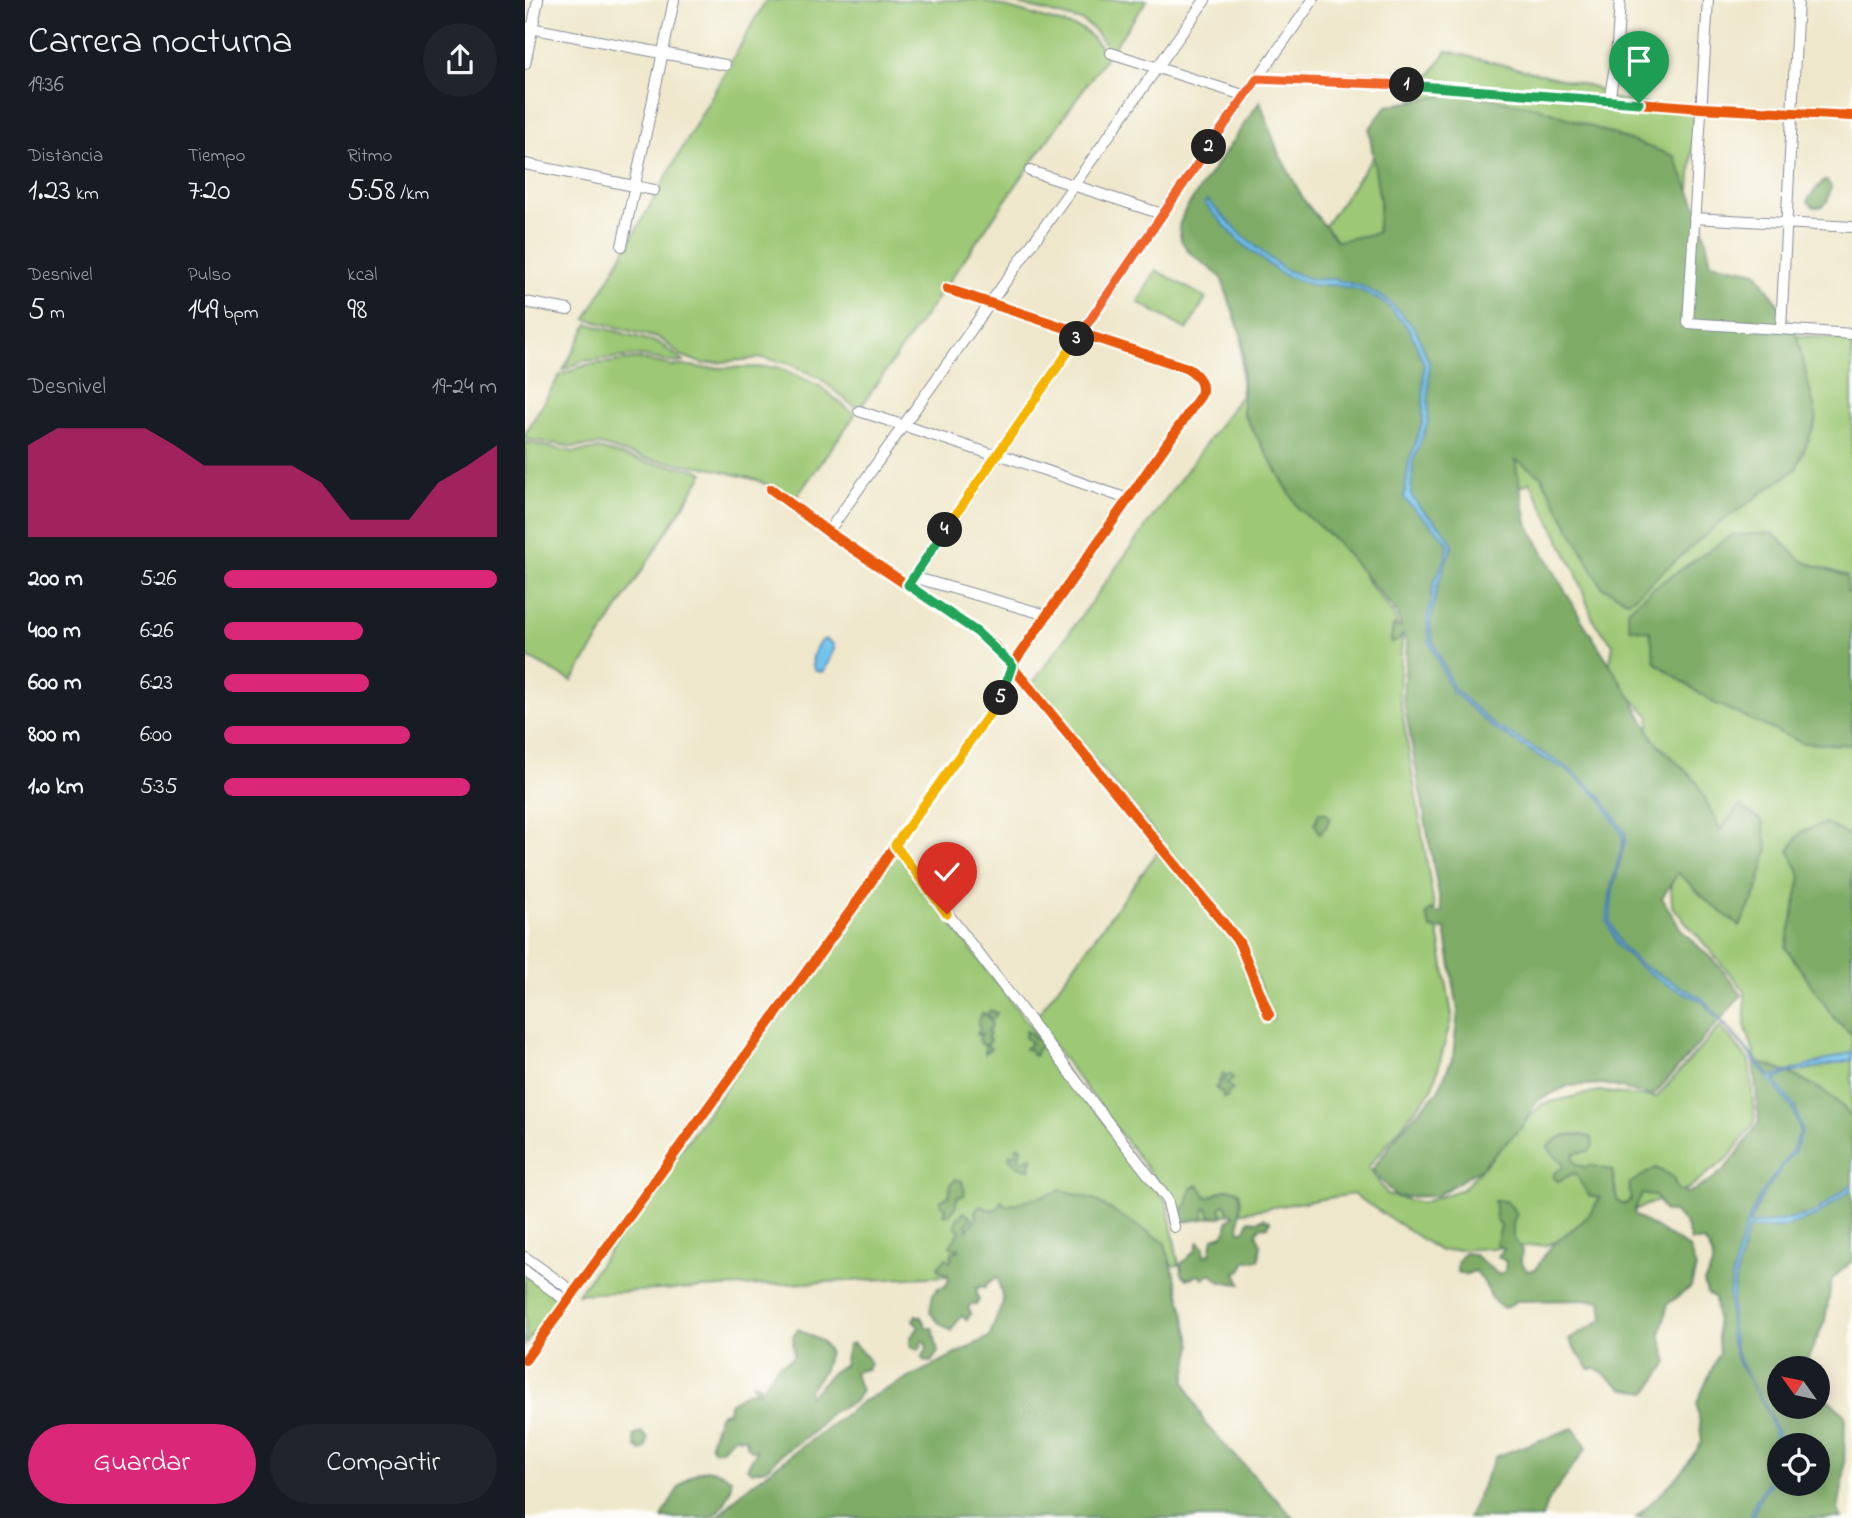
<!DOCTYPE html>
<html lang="es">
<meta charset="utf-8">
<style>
body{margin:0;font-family:"Indie Flower",sans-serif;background:#20242c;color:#f1f3f6;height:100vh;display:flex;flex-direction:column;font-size:26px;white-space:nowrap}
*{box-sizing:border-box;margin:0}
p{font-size:23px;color:#9ea1a6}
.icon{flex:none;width:38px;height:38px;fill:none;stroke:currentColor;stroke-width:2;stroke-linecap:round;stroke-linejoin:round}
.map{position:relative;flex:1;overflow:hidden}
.panel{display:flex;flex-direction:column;background:#171b24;width:525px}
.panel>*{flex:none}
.needle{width:46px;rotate:303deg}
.buttons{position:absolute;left:1242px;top:1356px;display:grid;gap:14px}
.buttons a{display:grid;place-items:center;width:63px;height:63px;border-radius:50%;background:#171b24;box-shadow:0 4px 18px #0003;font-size:35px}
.pin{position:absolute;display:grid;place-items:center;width:60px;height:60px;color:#fff;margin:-72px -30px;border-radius:50% 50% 50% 0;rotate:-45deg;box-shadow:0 0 7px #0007}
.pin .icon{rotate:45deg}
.km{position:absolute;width:35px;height:35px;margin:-18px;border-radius:50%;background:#222;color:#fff;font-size:19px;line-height:35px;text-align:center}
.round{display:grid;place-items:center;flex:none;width:74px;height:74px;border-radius:37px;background:#20242c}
.summary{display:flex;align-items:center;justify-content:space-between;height:119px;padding:0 28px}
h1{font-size:38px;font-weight:600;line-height:52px}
.metrics{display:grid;grid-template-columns:repeat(3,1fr);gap:10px;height:119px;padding:7px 28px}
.metrics div{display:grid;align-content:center}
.metrics b{font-size:30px;font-weight:600}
.metrics small{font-size:19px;font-weight:400}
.metrics p{font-size:19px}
.chart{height:196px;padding:14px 28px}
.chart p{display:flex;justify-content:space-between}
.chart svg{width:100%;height:126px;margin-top:7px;fill:#db2777;opacity:.7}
.action{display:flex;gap:14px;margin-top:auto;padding:14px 28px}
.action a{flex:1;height:80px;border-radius:42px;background:#db2777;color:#fff;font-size:28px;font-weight:600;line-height:80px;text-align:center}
.action a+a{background:#20242c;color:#f1f3f6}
ul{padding:0 28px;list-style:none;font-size:23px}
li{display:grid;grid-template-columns:112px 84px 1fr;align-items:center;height:52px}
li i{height:18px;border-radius:9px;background:#db2777}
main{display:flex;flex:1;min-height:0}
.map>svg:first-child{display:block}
</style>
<main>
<section class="panel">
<div class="summary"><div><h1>Carrera nocturna</h1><p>19:36</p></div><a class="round"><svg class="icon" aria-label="share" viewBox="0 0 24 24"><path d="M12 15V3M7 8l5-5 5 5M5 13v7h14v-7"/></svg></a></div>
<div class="metrics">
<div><p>Distancia</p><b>1.23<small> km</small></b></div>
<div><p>Tiempo</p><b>7:20</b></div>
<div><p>Ritmo</p><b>5:58<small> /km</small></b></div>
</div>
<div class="metrics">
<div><p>Desnivel</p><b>5<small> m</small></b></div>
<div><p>Pulso</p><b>149<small> bpm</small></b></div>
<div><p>kcal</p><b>98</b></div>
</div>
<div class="chart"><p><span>Desnivel</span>19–24 m</p>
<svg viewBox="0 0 160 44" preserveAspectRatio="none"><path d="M0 44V12L10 6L20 6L30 6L40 6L50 12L60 19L70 19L80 19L90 19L100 25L110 38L120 38L130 38L140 25L150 19L160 12V44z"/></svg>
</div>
<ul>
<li><b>200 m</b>5:26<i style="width:100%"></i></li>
<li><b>400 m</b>6:26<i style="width:51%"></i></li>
<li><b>600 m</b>6:23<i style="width:53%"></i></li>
<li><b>800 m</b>6:00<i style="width:68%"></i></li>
<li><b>1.0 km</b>5:35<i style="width:90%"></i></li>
</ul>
<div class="action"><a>Guardar</a><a>Compartir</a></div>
</section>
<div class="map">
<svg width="1327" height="1518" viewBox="0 0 1327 1518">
<rect width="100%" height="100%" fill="#fdfcf7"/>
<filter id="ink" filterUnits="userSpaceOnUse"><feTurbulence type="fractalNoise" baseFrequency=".0143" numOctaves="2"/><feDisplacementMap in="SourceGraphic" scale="14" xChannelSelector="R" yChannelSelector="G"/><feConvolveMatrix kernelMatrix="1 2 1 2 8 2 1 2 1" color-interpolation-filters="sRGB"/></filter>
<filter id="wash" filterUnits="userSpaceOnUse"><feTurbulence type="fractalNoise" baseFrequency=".00686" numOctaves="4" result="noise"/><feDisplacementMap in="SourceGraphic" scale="28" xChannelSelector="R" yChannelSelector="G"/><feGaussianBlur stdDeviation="1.57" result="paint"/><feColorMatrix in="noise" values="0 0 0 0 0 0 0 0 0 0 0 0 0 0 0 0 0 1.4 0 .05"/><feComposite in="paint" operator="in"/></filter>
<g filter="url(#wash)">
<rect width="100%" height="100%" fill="#efe7cb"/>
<path fill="#9dc875" stroke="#5c7c6a" stroke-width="2" d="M241,0H456L559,30L583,54L335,408L324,403L296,379L265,364L237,358L178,364L155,355L136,339L61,319Z
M478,0H622L586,51L567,28L557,21Z
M922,51L1069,87L1085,98L1166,112L1169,119L1158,321L1164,327L1327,340V1231L1239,1084L1220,1025V991L1147,906L1142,811L1119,763L1125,716L1083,675L1088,644L1069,622L1050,570L1005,482L839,577L868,614L877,639L874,693L927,1016L908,1088L843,1167L863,1195L897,1203L938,1189L1017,1104L1073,1091L1131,1098L1195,1026L1224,1061L1230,1122L1204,1157L1164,1188L1022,1245L915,1251L828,1194L652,1223L643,1196L509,1020L635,849L711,944L743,1020L748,1019L717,939L507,684L716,395L717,312L763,279Z
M631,270L681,298L662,330L613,302Z
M63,324L134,343L159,362C143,365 127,355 110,356L58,361L38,370Z
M114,359L148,366H167L178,368L253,367L295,386L330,415L267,503L247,487L232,480L181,467L121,459L75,445L48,447L0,439V434L35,375L61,365Z
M0,442L49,452L74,449L120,462L170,469L179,473L47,681L0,656Z
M370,851L642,1203L654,1265L53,1294Z
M0,1274L30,1297L31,1301L0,1345Z"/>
<path fill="#7eac66" stroke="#4c6e62" stroke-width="2" fill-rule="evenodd" d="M934,93L1012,107L1149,156L1175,214L1186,263L1232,272L1271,332L1292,419L1271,469L1192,525L1104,601L1077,587L1016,476L990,459L1002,523L1056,619L1107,699L1129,740L1172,782L1195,830L1215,805L1237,821L1243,849L1232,891L1215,926L1187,905L1153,873L1137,898L1157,931L1194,966L1217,995L1128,1096L1079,1084L1043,1086L1013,1100L996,1128L955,1169L911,1196L871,1197L847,1170L875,1131L913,1091L928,1057L933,1011L920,929H906L901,915L906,909L911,914L917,913L878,696L882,645L878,634L874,640L867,643L866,640L868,626L876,627L871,612L810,540L774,509L718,413V340L696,277L664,252L656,240L654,226L659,212L735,101L753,152L780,202L812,241L852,233L855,202L844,129L862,106Z
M1298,181H1302L1306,187C1303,198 1304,208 1289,207L1283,202L1284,198Z
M1248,533L1277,561L1322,576V590L1327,595V745L1277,743L1187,702L1130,662L1125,631L1105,628L1102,611L1124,591L1207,535Z
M794,812L801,813L805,818L801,827L795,834L790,824Z
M1300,823L1327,837V1035L1309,1018L1261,948L1276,877L1264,850L1276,832Z
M465,1010L472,1013L468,1019L463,1016L467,1024L463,1032L465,1034L462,1037L465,1040L462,1045L466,1048L460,1054V1045L456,1044L454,1039L457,1034L452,1035L455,1028L453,1023L455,1015L459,1013L462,1016Z
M501,1031L507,1034L509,1039L513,1037L518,1045L512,1049L511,1055L507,1054L506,1050L500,1049L506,1043L500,1037Z
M1228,1061C1262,1070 1306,1089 1327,1118V1261L1307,1279L1300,1321L1283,1358L1274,1368H1255V1407H1293V1390L1320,1415L1319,1476L1313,1510L1317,1518H1111L1156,1473L1177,1442L1172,1403L1194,1353L1190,1298L1182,1293L1179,1282C1189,1264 1193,1259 1179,1241H1166L1160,1223L1148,1212H1140L1131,1196L1117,1194L1110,1208V1215L1164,1248L1171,1268L1166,1287L1143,1304L1135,1335L1143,1362L1123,1392L1099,1389L1072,1369H1064L1044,1340L1078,1319L1076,1300L991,1301L983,1307L978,1308C961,1300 964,1281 949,1271L940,1275L932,1272V1263L939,1253L948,1254L974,1275L980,1271L981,1262L973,1256L979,1249L971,1244L976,1226L971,1219L969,1201H981L992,1213L988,1223V1237L997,1250L996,1261L1002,1271L1011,1269C1017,1259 1022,1249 1031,1242C1051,1225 1061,1223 1075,1198L1064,1196L1050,1173L1033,1181L1029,1178V1173L1037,1168L1038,1163C1033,1156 1026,1155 1023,1147C1035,1133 1050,1132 1067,1138L1068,1146L1064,1151L1050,1153L1048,1157L1049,1162L1060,1168L1065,1165L1087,1170L1092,1200L1099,1205L1106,1200L1104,1191L1105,1183L1131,1168L1148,1177L1152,1190L1163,1193C1202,1175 1210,1157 1234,1122ZM1255,1446H1293V1484H1255Z
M698,1073L700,1077L696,1084L703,1074H706L708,1079L702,1083L708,1090L703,1092V1097L698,1098L697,1091H693L690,1087H693V1083Z
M493,1146L496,1147L494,1160L498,1161L506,1156L508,1158L505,1163L506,1169L493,1167L484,1158L485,1154L489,1155Z
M431,1179L437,1181L440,1193L438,1196L432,1197L431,1207L423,1216L419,1215L421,1208L416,1205L415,1201L424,1196L426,1184Z
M673,1185L683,1198C694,1194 702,1184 714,1192C719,1206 712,1219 715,1232L720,1230L724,1220L733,1221L739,1218L745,1221L743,1227L736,1226L731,1233L736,1245L734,1260L721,1261L716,1270L711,1272L716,1284L696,1282L685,1273L678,1279L673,1275L662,1279L657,1274L656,1264L671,1250L672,1244L674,1242L679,1247V1256L685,1254L688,1238L698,1235L702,1229V1222L709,1215L703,1212L702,1205L699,1204L695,1209L698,1215L696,1217L686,1216L682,1208L679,1209V1219L657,1221L655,1219V1212L662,1204L666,1188Z
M537,1190L568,1199L639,1242L650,1276L667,1345L660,1382L680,1424L769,1518H192L218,1491L338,1401L464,1337L478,1302L473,1277L463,1283L460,1288L457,1286L451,1289L454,1300L451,1305L446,1304L443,1308L446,1313L442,1320L437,1316L434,1318L427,1331C419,1327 410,1320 405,1312L408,1294L413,1288L420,1287L424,1280L422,1274L414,1271L413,1266L421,1258L426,1261L427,1252L434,1251V1248L431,1249L425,1246L435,1231L430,1226L432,1219L439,1212L447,1218L441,1225L442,1230L451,1218L450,1211L455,1206L466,1210L473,1208L476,1201L482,1206Z
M391,1315L396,1317L402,1328H408C410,1337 411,1344 413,1352L406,1362H402L397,1358L402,1349L400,1341H396V1348L393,1350L385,1346V1338L394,1327L388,1320Z
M273,1329L296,1341L304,1351L299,1370L284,1390V1396C298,1387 303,1370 319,1366L323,1346L328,1343L342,1357L345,1363L342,1369L329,1372L336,1391L329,1402L305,1413L287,1433L255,1455L246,1465L240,1469L227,1472L222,1468L232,1450H226L222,1445L221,1438L209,1437L195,1450H188L185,1444L193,1418L197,1413L203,1412L204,1403L224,1391L230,1392L227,1383L235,1385L233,1392L234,1393L253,1365L265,1360L269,1355L268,1335Z
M1048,1428L1062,1447L1022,1502L1017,1518H943L970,1457Z
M116,1432L123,1439L121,1448L116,1451L111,1447L109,1436Z
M181,1469L195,1472L206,1479C207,1494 198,1509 186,1518H137C149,1495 154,1478 181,1469Z"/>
<path fill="#71c3ed" stroke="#4679a6" stroke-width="2" d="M682,200L718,236L758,269L788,280L809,279L836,286L862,300L890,328L904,363L903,422L888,462L886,495L895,508L919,530L928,545L913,583L905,623L908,641L928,688L969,725L1043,768L1076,796L1100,833V842L1088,888L1085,921L1096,945L1114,964L1178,999L1246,1077L1327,1052V1060L1262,1074L1249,1080L1270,1107L1277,1132L1270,1150L1236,1198L1224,1225L1255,1221L1289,1213L1327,1184V1189L1291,1216L1256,1228L1223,1229C1211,1271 1197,1320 1215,1362C1231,1398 1259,1422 1255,1465C1253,1477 1241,1488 1235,1498C1232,1504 1230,1511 1228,1518H1225L1231,1500L1251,1470L1254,1451L1241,1406L1213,1363L1205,1336L1204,1294L1211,1258L1221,1225L1234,1197L1268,1149L1275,1132L1268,1109L1216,1044L1177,1001L1143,985L1113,966L1093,946L1082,921L1086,888L1098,842L1097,834L1075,798L1042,770L1014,756L967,727L926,690L905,642L902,622L909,582L920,559L924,545C913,526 892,516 879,498L884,462L898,420L899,364L885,330L860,303L835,290L810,285H787L756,274L713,240L679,203Z
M300,639L308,644L309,649L299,671L294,672L289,669C285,659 290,644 300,639Z"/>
</g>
<g filter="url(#ink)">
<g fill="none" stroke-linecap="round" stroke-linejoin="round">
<g stroke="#858b94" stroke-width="12">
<path id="minor" d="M1183,0L1163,323L1327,334
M0,27L200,65
M586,53L721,96
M0,64L13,0
M732,79L847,82L1176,108L1327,116
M1084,101L1091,60L1095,0
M0,164L129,190
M505,171L637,214
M1169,218L1327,227
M97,246L149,0
M0,302L43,310
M1256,329L1273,0
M334,411L472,456
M473,454L603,499
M246,489L303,532L452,632L471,647L714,942L744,1015
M303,532L680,0
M388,577L522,615
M383,585L645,203L788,0
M370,845L642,1199L649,1227
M0,1257L50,1293
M0,1271L43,1302
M0,1360L340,891L370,845L475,699L487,665L676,395C680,383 672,374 662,368L422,289"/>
</g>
<use href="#minor" stroke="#fff" stroke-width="10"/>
<g stroke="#fdfcf7" stroke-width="15">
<path id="cycleway" d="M732,79L847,82L1176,108L1327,116
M246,489L303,532L452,632L471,647L714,942L744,1015
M0,1360L340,891L370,845L475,699L487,665L676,395C680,383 672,374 662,368L422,289"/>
</g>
<use href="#cycleway" stroke="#e8590c" stroke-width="10"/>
</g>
</g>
<g fill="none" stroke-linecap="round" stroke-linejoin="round" filter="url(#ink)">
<g stroke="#fff" stroke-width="14">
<path id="split-1" d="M882,85L1114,103"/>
</g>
<g stroke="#fff" stroke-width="14">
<path id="split-2" d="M684,147L732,79L882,85"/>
</g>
<g stroke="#fff" stroke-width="14">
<path id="split-3" d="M552,339L684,147"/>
</g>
<g stroke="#fff" stroke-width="14">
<path id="split-4" d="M420,530L552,339"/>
</g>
<g stroke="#fff" stroke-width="14">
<path id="split-5" d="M420,530L383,585L452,632L487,665L476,698"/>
</g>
<g stroke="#fff" stroke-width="14">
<path id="split-6" d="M422,914L370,845L476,698"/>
</g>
<use href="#split-1" stroke="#22a559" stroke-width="9"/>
<use href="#split-2" stroke="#f0652b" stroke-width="9"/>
<use href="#split-3" stroke="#f0652b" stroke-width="9"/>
<use href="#split-4" stroke="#f5b400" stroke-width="9"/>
<use href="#split-5" stroke="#22a559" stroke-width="9"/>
<use href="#split-6" stroke="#f5b400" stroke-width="9"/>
</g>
</svg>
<div class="buttons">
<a><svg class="needle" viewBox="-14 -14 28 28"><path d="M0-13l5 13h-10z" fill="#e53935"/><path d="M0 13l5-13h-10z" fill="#9ea1a6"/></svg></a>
<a><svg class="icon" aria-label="locate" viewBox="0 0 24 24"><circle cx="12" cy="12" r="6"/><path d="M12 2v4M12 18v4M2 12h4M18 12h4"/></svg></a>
</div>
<div class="pin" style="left:1114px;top:103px;background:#1e9e55"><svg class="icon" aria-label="arrive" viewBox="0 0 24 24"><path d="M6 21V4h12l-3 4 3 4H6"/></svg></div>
<div class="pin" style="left:422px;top:914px;background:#d93025"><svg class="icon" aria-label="check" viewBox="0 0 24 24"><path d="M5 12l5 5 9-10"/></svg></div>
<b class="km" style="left:882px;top:85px">1</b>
<b class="km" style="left:684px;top:147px">2</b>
<b class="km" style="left:552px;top:339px">3</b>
<b class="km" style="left:420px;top:530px">4</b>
<b class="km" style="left:476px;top:698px">5</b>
</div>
</main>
